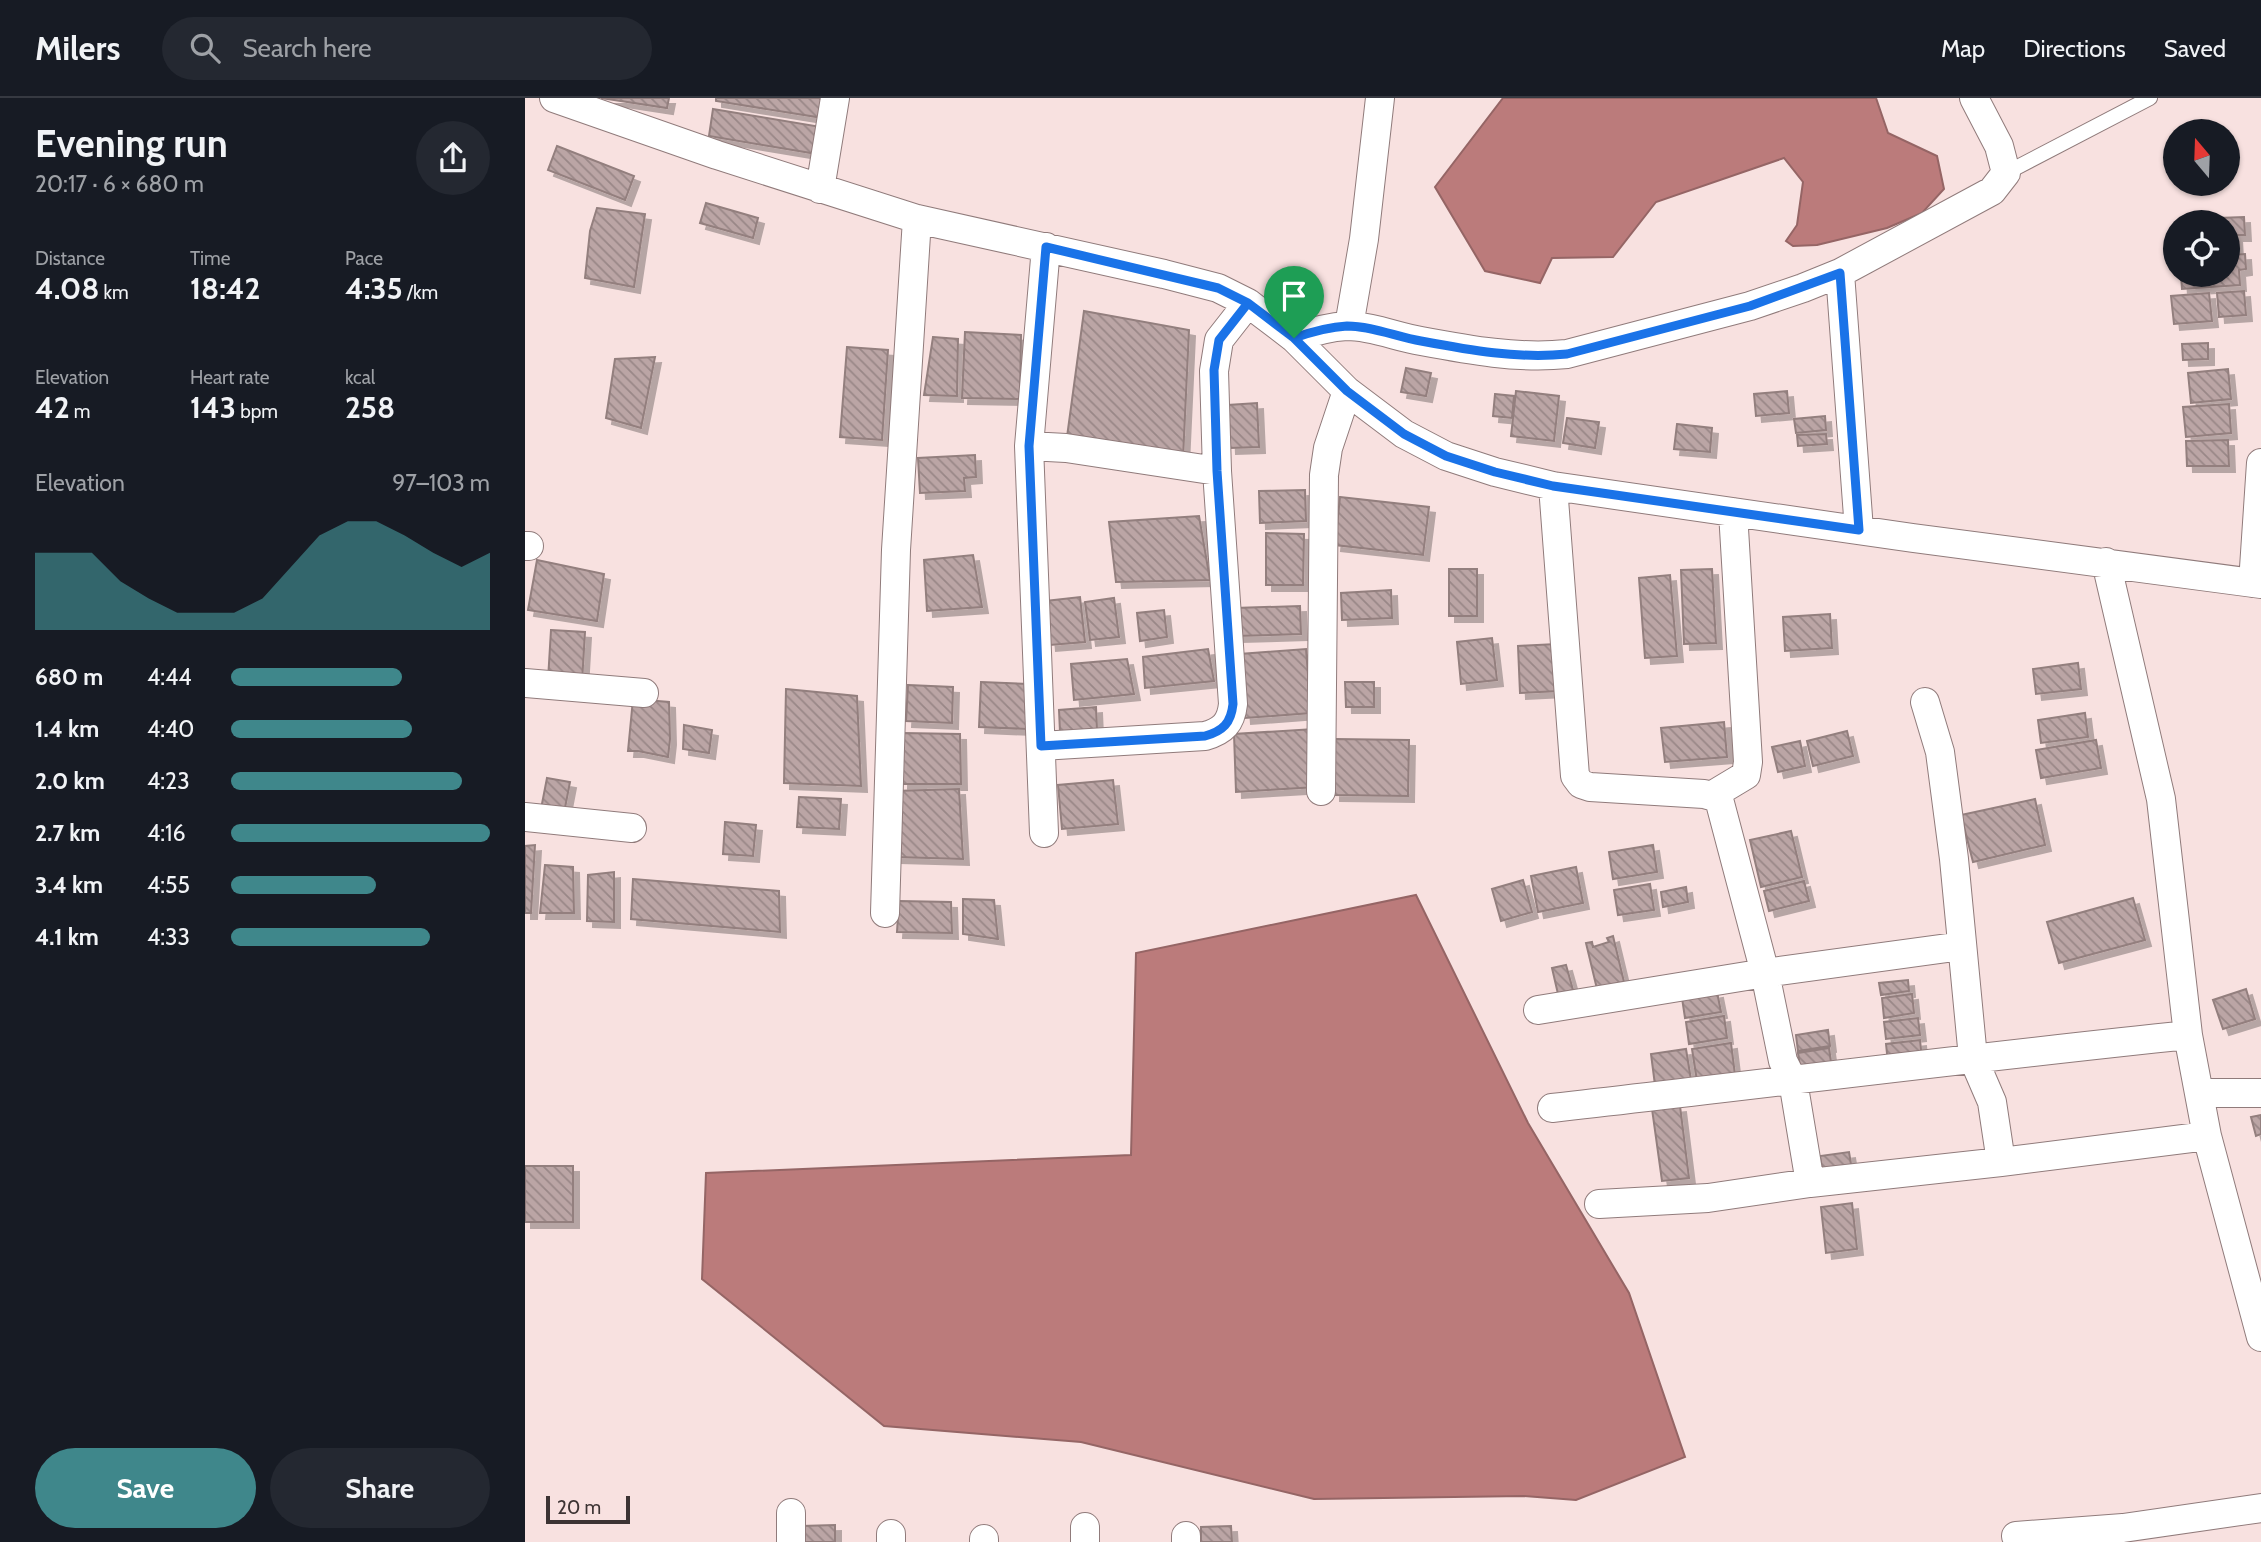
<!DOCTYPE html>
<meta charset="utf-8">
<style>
body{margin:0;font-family:Cabin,sans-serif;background:#242831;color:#f1f3f6;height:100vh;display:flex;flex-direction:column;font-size:26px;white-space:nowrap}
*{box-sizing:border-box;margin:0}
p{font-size:23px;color:#9ea1a6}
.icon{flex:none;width:38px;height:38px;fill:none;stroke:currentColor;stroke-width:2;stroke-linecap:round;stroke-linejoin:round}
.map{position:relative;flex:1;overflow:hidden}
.details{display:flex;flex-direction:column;background:#171b24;width:525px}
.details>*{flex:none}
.needle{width:46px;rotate:341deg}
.buttons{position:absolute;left:1638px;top:21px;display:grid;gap:14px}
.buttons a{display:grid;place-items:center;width:77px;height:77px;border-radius:50%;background:#171b24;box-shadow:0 2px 5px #0004;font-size:35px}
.scale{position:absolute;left:21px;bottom:18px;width:84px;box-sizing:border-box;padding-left:7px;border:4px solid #3c3333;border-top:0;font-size:19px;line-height:24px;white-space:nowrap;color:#3c3333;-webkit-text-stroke:5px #f8e1e0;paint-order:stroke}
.pin{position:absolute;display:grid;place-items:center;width:60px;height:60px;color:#fff;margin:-72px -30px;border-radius:50% 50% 50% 0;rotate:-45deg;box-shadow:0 0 7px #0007}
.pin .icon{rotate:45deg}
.round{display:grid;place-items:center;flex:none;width:74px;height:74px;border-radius:37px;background:#242831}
.head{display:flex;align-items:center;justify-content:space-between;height:119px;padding:0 35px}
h1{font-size:38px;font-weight:700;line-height:52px}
.metrics{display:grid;grid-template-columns:repeat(3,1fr);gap:10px;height:119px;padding:7px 35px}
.metrics div{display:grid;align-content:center}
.metrics b{font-size:30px;font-weight:700}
.metrics small{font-size:19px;font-weight:400}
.metrics p{font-size:19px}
.chart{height:196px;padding:14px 35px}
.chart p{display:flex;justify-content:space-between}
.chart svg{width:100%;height:126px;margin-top:7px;fill:#3f878b;opacity:.7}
.button{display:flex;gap:14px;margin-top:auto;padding:14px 35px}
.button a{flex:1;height:80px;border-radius:42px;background:#3f878b;color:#fff;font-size:28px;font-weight:700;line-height:80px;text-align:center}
.button a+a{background:#242831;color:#f1f3f6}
ul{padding:0 35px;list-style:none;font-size:23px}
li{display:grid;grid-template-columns:112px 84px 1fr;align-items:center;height:52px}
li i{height:18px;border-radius:9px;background:#3f878b}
header{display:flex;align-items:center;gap:42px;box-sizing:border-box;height:98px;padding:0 35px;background:#171b24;border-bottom:2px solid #363941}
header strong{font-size:33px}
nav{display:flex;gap:38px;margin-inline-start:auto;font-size:24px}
.search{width:490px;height:63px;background:#242831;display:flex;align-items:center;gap:18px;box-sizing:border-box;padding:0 24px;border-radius:38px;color:#9ea1a6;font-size:26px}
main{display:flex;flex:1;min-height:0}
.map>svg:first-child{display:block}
</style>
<header>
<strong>Milers</strong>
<div class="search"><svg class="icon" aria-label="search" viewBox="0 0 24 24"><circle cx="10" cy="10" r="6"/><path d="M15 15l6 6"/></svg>Search here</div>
<nav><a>Map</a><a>Directions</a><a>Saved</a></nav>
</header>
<main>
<section class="details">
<div class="head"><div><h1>Evening run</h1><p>20:17 · 6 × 680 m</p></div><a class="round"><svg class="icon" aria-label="share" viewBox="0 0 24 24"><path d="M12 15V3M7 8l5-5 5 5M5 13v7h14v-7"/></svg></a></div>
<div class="metrics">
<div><p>Distance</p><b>4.08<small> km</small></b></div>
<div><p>Time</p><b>18:42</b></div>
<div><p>Pace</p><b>4:35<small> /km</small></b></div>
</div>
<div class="metrics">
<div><p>Elevation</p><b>42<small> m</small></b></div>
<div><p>Heart rate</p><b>143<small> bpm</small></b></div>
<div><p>kcal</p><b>258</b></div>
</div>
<div class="chart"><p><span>Elevation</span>97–103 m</p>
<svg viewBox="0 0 160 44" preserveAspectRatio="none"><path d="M0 44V17L10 17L20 17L30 27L40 33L50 38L60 38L70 38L80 33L90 22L100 11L110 6L120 6L130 11L140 17L150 22L160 17V44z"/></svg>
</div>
<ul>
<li><b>680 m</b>4:44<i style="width:66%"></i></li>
<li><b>1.4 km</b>4:40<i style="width:70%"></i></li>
<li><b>2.0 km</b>4:23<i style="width:89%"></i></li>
<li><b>2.7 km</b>4:16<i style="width:100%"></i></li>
<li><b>3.4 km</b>4:55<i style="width:56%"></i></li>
<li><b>4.1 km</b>4:33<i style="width:77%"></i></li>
</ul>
<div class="button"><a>Save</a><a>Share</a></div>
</section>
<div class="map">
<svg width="1736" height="1444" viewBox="0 0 1736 1444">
<defs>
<pattern id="building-back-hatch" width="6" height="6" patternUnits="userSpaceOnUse" patternTransform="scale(1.75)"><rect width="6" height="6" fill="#bba5a5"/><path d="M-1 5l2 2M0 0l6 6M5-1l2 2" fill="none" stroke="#998787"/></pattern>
<filter id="shadow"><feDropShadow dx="6" dy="6" stdDeviation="0" flood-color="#0004"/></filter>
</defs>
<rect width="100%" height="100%" fill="#f8e1e0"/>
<path fill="#bb7b7b" stroke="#956565" stroke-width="2" d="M978,0H1351L1363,35L1412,58L1419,91L1397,115L1362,130L1292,147L1268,148L1261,143L1272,127L1278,84L1259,60L1131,104L1088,159L1027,160L1015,185L960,173L910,89Z
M891,797L1003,1025L1104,1195L1160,1359L1051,1402L999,1398L789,1401L556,1344L359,1328L177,1181L181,1075L606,1057L611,855Z"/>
<path fill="url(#building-back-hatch)" stroke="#937f7e" stroke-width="2" filter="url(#shadow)" d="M76,0H144L142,10Z
M191,0H302L298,20L191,3Z
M188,11L296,29L292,56L184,38Z
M32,48L109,78L100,102L23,72Z
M181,105L233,120L228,140L175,125Z
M72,110L120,116L109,189L60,180L65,133Z
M1719,119L1720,137H1711L1712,154H1703V124H1665V121Z
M1720,156L1721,171L1714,172L1715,187L1657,191L1656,177H1703V157Z
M1719,193L1721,217L1694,219L1692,195Z
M1684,195L1687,223L1649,226L1646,198Z
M559,213L664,232L658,360L542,339Z
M440,234L496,237L495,301L437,300Z
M408,239L433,241L432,298L399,297Z
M1683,245V261L1658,262L1657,246Z
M322,249L363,252L357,342L315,339Z
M130,259L116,330L81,320L90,261Z
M881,270L906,275L901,298L876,294Z
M1703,271L1706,301L1666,305L1663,275Z
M991,293L1034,298L1029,343L986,338Z
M1262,293L1264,315L1231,318L1229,296Z
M970,296L989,298L987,320L968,318Z
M732,305L734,349L705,350L703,307Z
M1704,306L1706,335L1661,339L1658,309Z
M1300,318L1301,332L1271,335L1269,321Z
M1042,320L1074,324L1070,350L1038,345Z
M1152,326L1187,330L1185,354L1149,351Z
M1301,336L1302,346L1273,348L1272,337Z
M1703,342L1704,368H1662L1661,343Z
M450,357L451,379L439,380L440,393L395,395L393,360Z
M780,392L781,423L735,425L734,393Z
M815,399L904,409L898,457L810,447Z
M674,418L685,482L591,484L584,424Z
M741,435L779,436L778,487H741Z
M448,457L457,509L402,513L399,462Z
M12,462L79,476L72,523L3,512Z
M924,471H952V518H924Z
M1187,471L1191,545L1159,546L1156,472Z
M1145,477L1152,558L1120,560L1114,480Z
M866,492L867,520L817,522L816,495Z
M555,499L560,544L525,547L521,503Z
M589,500L594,539L565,542L560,504Z
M775,508L776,536L711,538L710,510Z
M639,512L642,539L615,543L612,515Z
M1305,516L1307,550L1260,553L1258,519Z
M26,532L60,534L57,584L23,582Z
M967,540L972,582L936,586L932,544Z
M1031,546L1034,593L995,595L993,548Z
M683,551L689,583L620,590L618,559Z
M781,551L786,615L720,620L715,556Z
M602,561L609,596L549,602L546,566Z
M1553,565L1556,591L1511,596L1508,571Z
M456,584L504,586L502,631L454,629Z
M820,584H849V609H821Z
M383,587L428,589L427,625L381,623Z
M261,591L332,598L336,688L259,685Z
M108,601L144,604L145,641L143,659L113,653H103Z
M571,609L572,631L535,634L534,612Z
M1560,615L1563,639L1516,645L1513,622Z
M1199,624L1202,659L1140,664L1136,630Z
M159,627L187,632L184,655L158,651Z
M789,631L792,689L711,694L709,636Z
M1322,633L1328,658L1288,668L1282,643Z
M378,635L435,636L436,686H377Z
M810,641L884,642L883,698L809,697Z
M1571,642L1576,670L1516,680L1511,652Z
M1275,643L1280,668L1253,674L1247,649Z
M22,680L45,684L39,715L16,711Z
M588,682L593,726L537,731L533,687Z
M434,691L438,761L370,759L369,693Z
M274,699L316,701L314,731L272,729Z
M1510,701L1520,747L1448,764L1436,717Z
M200,724L231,727L228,758L198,756Z
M1266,733L1277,779L1236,789L1225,742Z
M10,747L6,815H0V748Z
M1128,747L1132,774L1088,781L1084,754Z
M20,767L48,769L49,815H15Z
M1051,769L1058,805L1013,814L1006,778Z
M89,774V824L62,823L63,777Z
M108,781L254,793L255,834L106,821Z
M998,782L1007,814L976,823L967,791Z
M1279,783L1284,803L1244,813L1239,793Z
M1125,786L1129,812L1093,817L1089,792Z
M1161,789L1163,804L1138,809L1136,794Z
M1608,800L1620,842L1534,865L1522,824Z
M438,801L469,802L473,841L438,836Z
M374,803L426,804L427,835L372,834Z
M1088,838L1099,884L1072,891L1061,845L1067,844L1068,849L1084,844L1082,840Z
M1041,867L1048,892L1033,896L1027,870Z
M1383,882L1384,893L1356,897L1354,885Z
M1721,891L1730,921L1698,931L1688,902Z
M1192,894L1196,914L1160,920L1157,900Z
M1387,896L1389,915L1359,920L1357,900Z
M1199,918L1202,940L1164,946L1161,924Z
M1393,920L1395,937L1361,941L1359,924Z
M1303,932L1305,948L1273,953L1271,937Z
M1395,942L1397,961L1363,965L1361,946Z
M1206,945L1210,977L1172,983L1167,951Z
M1304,950L1306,964L1275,969L1273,955Z
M1161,951L1166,982L1130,987L1126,956Z
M1155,1008L1164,1080L1137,1083L1127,1011Z
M1736,1017V1036L1731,1038L1726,1019Z
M1324,1054L1327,1072L1298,1077L1295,1058Z
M0,1068H48V1124H0Z
M1327,1105L1332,1151L1301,1155L1296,1109Z
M310,1427V1444H277L276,1428Z
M706,1428L707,1444H676V1429Z"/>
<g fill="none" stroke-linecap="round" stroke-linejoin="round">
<g stroke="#907b7b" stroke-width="16">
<path id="lane" d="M1481,75L1625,0"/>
</g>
<g stroke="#907b7b" stroke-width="30">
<path id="street" d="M29,0L192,57L392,121L639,176L693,190L723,205L769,240L822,293L879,336L921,358L970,374L1028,388L1388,440L1736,486
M295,91L310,0
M1315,175L1334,432
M824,228L839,141L855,0
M769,240C786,234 803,229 822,228C847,228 872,239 896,243C944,252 993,261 1042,256L1225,208L1278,190L1315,175L1467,93L1481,75L1474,48L1449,0
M504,348L521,149
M1028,388L1050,678L1056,686L1065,689L1179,696L1190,699L1195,705L1240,875L1258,963L1268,983L1285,1085
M0,448H4
M1581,464L1636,701L1663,937L1682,1038L1736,1239
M1728,485L1736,365
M0,585L119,595
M1400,604L1415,654L1429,761L1448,960L1467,1004L1476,1064
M516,648L680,638C698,633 706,625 708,606L692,373L689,273L694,242L723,205
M796,693L799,377L803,350L822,293
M1186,698L1221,677L1223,664L1208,414
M0,719L107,730
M519,735L504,348L541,350L692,373
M360,815L371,452L392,121
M1013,912L1240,875L1437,848
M1676,995H1736
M1027,1010C1239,986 1451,959 1663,937
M1074,1106L1183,1100L1285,1085L1476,1064L1682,1038
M1491,1438L1598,1430L1736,1410
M266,1444V1415
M366,1444V1436
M459,1444V1441
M560,1444V1429
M661,1444V1438"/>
</g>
<use href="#lane" stroke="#fff" stroke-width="14"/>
<use href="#street" stroke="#fff" stroke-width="28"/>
</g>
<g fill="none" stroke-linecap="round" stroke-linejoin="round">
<g stroke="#fff" stroke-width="14">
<path id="route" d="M769,240L723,205L694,242L689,272L692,373L708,606C706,625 698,633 680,638L516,648L504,348L521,149L693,190L723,205L769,240L822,293L879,336L921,358L970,374L1028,388L1334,432L1315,175L1225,208L1042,256C993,261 944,252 896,243C872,239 847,228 822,228C803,229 786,234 769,240"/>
</g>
<use href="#route" stroke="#1a73e8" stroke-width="9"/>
</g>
</svg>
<div class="buttons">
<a><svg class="needle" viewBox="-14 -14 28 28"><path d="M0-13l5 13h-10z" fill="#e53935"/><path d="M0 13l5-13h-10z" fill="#9ea1a6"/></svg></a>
<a><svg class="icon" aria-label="locate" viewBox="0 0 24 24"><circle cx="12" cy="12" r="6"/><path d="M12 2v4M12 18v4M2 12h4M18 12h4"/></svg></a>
</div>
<div class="scale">20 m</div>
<div class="pin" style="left:769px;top:240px;background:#1e9e55"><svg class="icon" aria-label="arrive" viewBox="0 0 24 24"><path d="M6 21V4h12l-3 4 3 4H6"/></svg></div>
</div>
</main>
